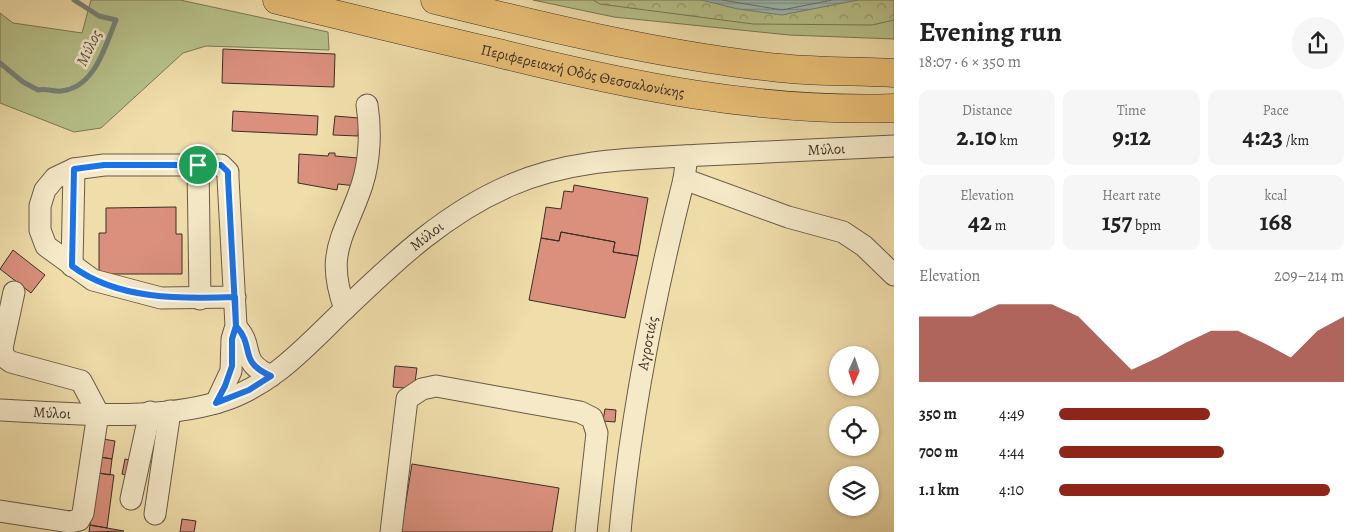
<!DOCTYPE html>
<meta charset="utf-8">
<style>
body{margin:0;font-family:Alegreya,serif;background:#f6f6f6;color:#222;height:100vh;display:flex;flex-direction:column;font-size:19px;white-space:nowrap}
*{box-sizing:border-box;margin:0}
p{font-size:16px;color:#767676}
.icon{flex:none;width:28px;height:28px;fill:none;stroke:currentColor;stroke-width:2;stroke-linecap:round;stroke-linejoin:round}
.map{position:relative;flex:1;overflow:hidden}
.side{display:flex;flex-direction:column;background:#fff;width:475px}
.side>*{flex:none}
.needle{width:32px;rotate:183deg}
.controls{position:absolute;left:829px;top:346px;display:grid;gap:10px}
.controls a{display:grid;place-items:center;width:50px;height:50px;border-radius:50%;background:#fff;box-shadow:0 1px 4px #0004;font-size:25px}
.pin{position:absolute;display:grid;place-items:center;width:42px;height:42px;color:#fff;margin:-21px;border:2px solid #fff;border-radius:50%;box-shadow:0 1px 5px #0007}
.round{display:grid;place-items:center;flex:none;width:52px;height:52px;border-radius:26px;background:#f6f6f6}
.head{display:flex;align-items:center;justify-content:space-between;height:85px;padding:0 25px}
h1{font-size:28px;font-weight:700;line-height:38px}
.metrics{display:grid;grid-template-columns:repeat(3,1fr);gap:8px;height:85px;padding:5px 25px}
.metrics div{display:grid;align-content:center;border-radius:10px;background:#f6f6f6;text-align:center}
.metrics b{font-size:25px;font-weight:700}
.metrics small{font-size:14px;font-weight:400}
.metrics p{font-size:14px}
.chart{height:140px;padding:10px 25px}
.chart p{display:flex;justify-content:space-between}
.chart svg{width:100%;height:90px;margin-top:5px;fill:#8f2418;opacity:.7}
ul{padding:0 25px;list-style:none;font-size:16px}
li{display:grid;grid-template-columns:80px 60px 1fr;align-items:center;height:38px}
li i{height:12px;border-radius:6px;background:#8f2418}
main{display:flex;flex:1;min-height:0}
.map>svg:first-child{display:block}
</style>
<main>
<div class="map">
<svg width="894" height="532" viewBox="0 0 894 532">
<defs>
<pattern id="forest-crowns" width="20" height="18" patternUnits="userSpaceOnUse" patternTransform="scale(1.25)"><rect width="20" height="18" fill="#b7c18a"/><path d="M2 6a3 3 0 1 1 6 0M12 15a3 3 0 1 1 6 0" fill="none" stroke="#969d71"/></pattern>
<pattern id="water-rules" width="6" height="5" patternUnits="userSpaceOnUse" patternTransform="scale(1.25)"><rect width="6" height="5" fill="#9dbab3"/><path d="M0 2.5h6" fill="none" stroke="#819892"/></pattern>
</defs>
<rect width="100%" height="100%" fill="#efddaa"/>
<filter id="stains"><feTurbulence type="fractalNoise" baseFrequency=".004" numOctaves="4"/><feColorMatrix values="0 0 0 0 .2 0 0 0 0 .09 0 0 0 0 .02 0 0 0 .5 -.17"/></filter>
<radialGradient id="worn" r=".72"><stop offset=".6" stop-color="#630" stop-opacity="0"/><stop offset="1" stop-color="#630" stop-opacity=".3"/></radialGradient>
<path fill="#b7c18a" stroke="#7a7858" d="M91,0H180L328,32L329,50L206,46L183,53L101,128L74,132L0,103V13L13,23L82,33Z
M533,0H894V39L789,35L614,17Z"/>
<path fill="url(#forest-crowns)" stroke="#7a7858" d="M593,0H894V20L872,25L753,24L600,4Z"/>
<path fill="url(#water-rules)" stroke="#76827b" d="M701,0H858L782,15L738,9Z"/>
<g fill="none" stroke-linecap="round" stroke-linejoin="round">
<path stroke="#6c746d" stroke-width="1" d="M722,0L782,10L832,0"/>
<path stroke="#76827b" stroke-width="5" d="M0,63L23,82L38,90C46,88 53,92 61,91C95,88 105,46 116,20L99,16L74,0"/>
</g>
<path fill="#da907d" stroke="#3c2e27" d="M223,49L335,54L334,87L222,83Z
M233,111L318,116L317,135L232,131Z
M335,116L359,118L358,136L333,135Z
M329,153H335V156L358,158L356,186L338,184L337,190L298,183L299,154L328,156Z
M574,185L648,198L638,256L613,252L615,242L561,232L559,241L541,238L546,207L561,209L564,191L573,192Z
M176,207V234H182V274H99V233H106V208Z
M561,232L615,242L613,252L638,256L625,318L529,300L541,238L559,241Z
M13,250L45,275L31,293L0,269Z
M395,366L417,368L414,389L393,387Z
M605,409L616,410L615,422L603,421Z
M103,439L115,441L112,459L100,457Z
M100,457L112,459L110,475L98,473Z
M125,459L137,462L134,477L122,474Z
M412,464L559,488L552,532H401Z
M98,473L114,475L107,528L90,525Z
M182,519L196,521L194,532H180Z
M90,525L124,531L89,532Z"/>
<g fill="none" stroke-linecap="round" stroke-linejoin="round">
<g stroke="#695a48" stroke-width="23">
<g id="minor">
<path d="M198,165L200,299"/>
<path d="M684,179L788,217L843,232L864,246L894,275"/>
<path d="M72,266L74,169"/>
<path d="M345,309C324,252 345,236 362,185C370,160 371,130 367,105"/>
<path d="M236,327C256,348 237,361 271,376"/>
<path d="M216,403L231,371L232,339L236,326L228,178V172L221,165H104L74,169L55,178L45,190L40,206V230L46,246L93,280L161,298L235,297"/>
<path id="s1" d="M0,410C69,413 152,422 219,402C273,386 308,344 347,307C397,259 447,212 511,185C574,158 637,159 703,155C767,152 830,149 894,146"/>
<path d="M131,499L150,412"/>
<path d="M0,511L70,522L79,520L83,513L98,413L81,381L11,362L4,357L2,348L14,292"/>
<path d="M155,514L170,411"/>
<path d="M391,532L407,399L422,389L436,386L580,412L592,418L597,433L586,532"/>
<path id="s2" d="M620,532C631,413 655,294 684,179L687,156"/>
</g>
</g>
<g stroke="#3c2e27" stroke-width="29">
<g id="highway">
<path id="s3" d="M277,0C350,18 424,36 498,53C627,85 760,113 894,108"/>
<path d="M435,0C549,28 664,56 780,68C818,72 856,71 894,73"/>
</g>
</g>
<use href="#minor" stroke="#f5e9c8" stroke-width="21"/>
<use href="#highway" stroke="#e8be75" stroke-width="28"/>
</g>
<g fill="none" stroke-linecap="round" stroke-linejoin="round">
<g stroke="#fff" stroke-width="10">
<path id="route" d="M198,165H104L74,169L72,266C117,300 181,299 235,297L236,326L232,339V366L225,386L216,403L249,390L271,376C237,361 256,348 236,326L228,178V172L221,165H198"/>
</g>
<use href="#route" stroke="#1a73e8" stroke-width="6"/>
</g>
<g text-anchor="middle" dominant-baseline="central" stroke-width="5" stroke-linejoin="round" paint-order="stroke">
<g font-size="15" fill="#3c2e27" stroke="#f5e9c8">
<text stroke="none"><textPath href="#s3" startOffset="314">Περιφερειακή Οδός Θεσσαλονίκης</textPath></text>
<text stroke="none"><textPath href="#s1" startOffset="906">Μύλοι</textPath></text>
<text stroke="none"><textPath href="#s1" startOffset="488">Μύλοι</textPath></text>
<text stroke="none"><textPath href="#s2" startOffset="191">Αγροτιάς</textPath></text>
<text stroke="none"><textPath href="#s1" startOffset="52">Μύλοι</textPath></text>
</g>
<g font-size="16" font-style="italic" fill="#54514a" stroke="#f5e9c8">
<text transform="translate(89 48) rotate(-64)">Μύλος</text>
</g>
</g>
<rect width="100%" height="100%" filter="url(#stains)"/>
<rect width="100%" height="100%" fill="url(#worn)"/>
</svg>
<div class="controls">
<a><svg class="needle" viewBox="-14 -14 28 28"><path d="M0-13l5 13h-10z" fill="#e53935"/><path d="M0 13l5-13h-10z" fill="#767676"/></svg></a>
<a><svg class="icon" aria-label="locate" viewBox="0 0 24 24"><circle cx="12" cy="12" r="6"/><path d="M12 2v4M12 18v4M2 12h4M18 12h4"/></svg></a>
<a><svg class="icon" aria-label="layers" viewBox="0 0 24 24"><path d="M12 4l9 5-9 5-9-5zM3 14l9 5 9-5"/></svg></a>
</div>
<div class="pin" style="left:198px;top:165px;background:#1e9e55"><svg class="icon" aria-label="arrive" viewBox="0 0 24 24"><path d="M6 21V4h12l-3 4 3 4H6"/></svg></div>
</div>
<section class="side">
<div class="head"><div><h1>Evening run</h1><p>18:07 · 6 × 350 m</p></div><a class="round"><svg class="icon" aria-label="share" viewBox="0 0 24 24"><path d="M12 15V3M7 8l5-5 5 5M5 13v7h14v-7"/></svg></a></div>
<div class="metrics">
<div><p>Distance</p><b>2.10<small> km</small></b></div>
<div><p>Time</p><b>9:12</b></div>
<div><p>Pace</p><b>4:23<small> /km</small></b></div>
</div>
<div class="metrics">
<div><p>Elevation</p><b>42<small> m</small></b></div>
<div><p>Heart rate</p><b>157<small> bpm</small></b></div>
<div><p>kcal</p><b>168</b></div>
</div>
<div class="chart"><p><span>Elevation</span>209–214 m</p>
<svg viewBox="0 0 160 44" preserveAspectRatio="none"><path d="M0 44V12L10 12L20 12L30 6L40 6L50 6L60 12L70 25L80 38L90 32L100 25L110 19L120 19L130 25L140 32L150 19L160 12V44z"/></svg>
</div>
<ul>
<li><b>350 m</b>4:49<i style="width:53%"></i></li>
<li><b>700 m</b>4:44<i style="width:58%"></i></li>
<li><b>1.1 km</b>4:10<i style="width:95%"></i></li>
</ul>
</section>
</main>
